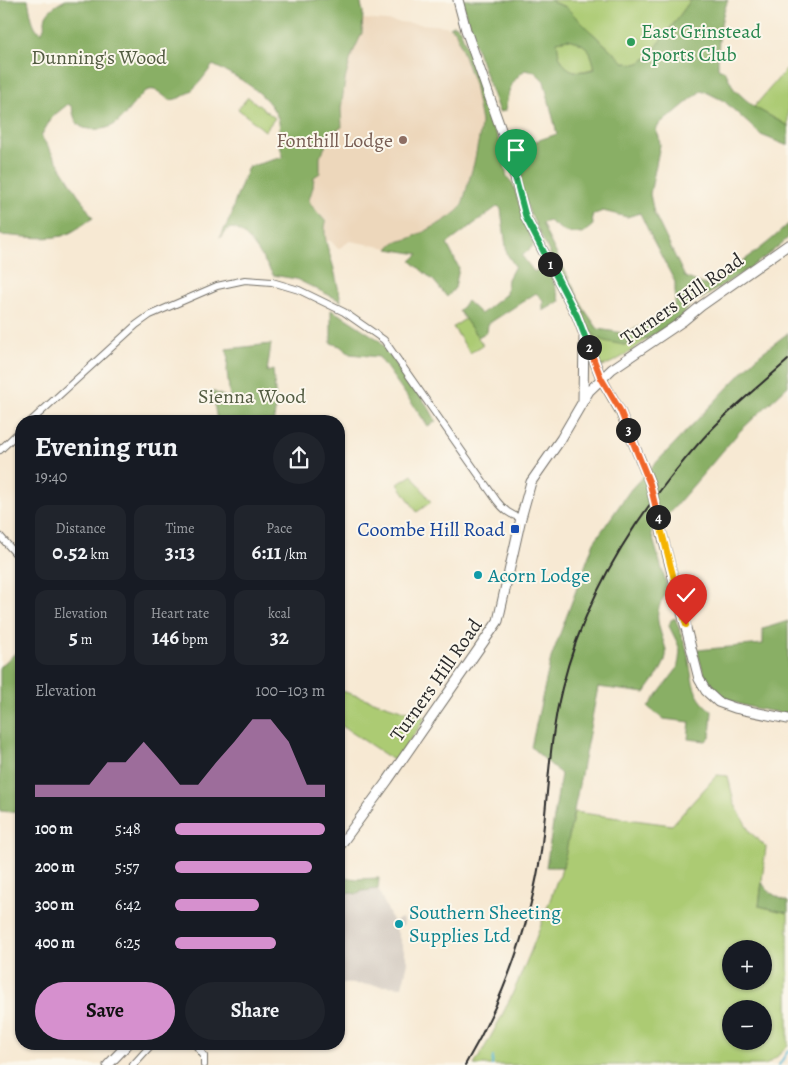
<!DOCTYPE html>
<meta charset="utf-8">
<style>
body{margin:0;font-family:Alegreya,serif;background:#20242c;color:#f1f3f6;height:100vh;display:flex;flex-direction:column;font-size:19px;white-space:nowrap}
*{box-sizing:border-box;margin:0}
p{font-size:16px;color:#9ea1a6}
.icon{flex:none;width:28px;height:28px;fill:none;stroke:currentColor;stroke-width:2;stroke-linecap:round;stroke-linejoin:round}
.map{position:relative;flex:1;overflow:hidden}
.sheet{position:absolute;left:15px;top:415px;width:330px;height:635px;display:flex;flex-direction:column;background:#171b24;border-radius:20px;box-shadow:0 1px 4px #0004}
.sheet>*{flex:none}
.buttons{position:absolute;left:722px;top:940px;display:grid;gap:10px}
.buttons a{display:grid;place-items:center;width:50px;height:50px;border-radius:50%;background:#171b24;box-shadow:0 1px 4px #0004;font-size:25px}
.pin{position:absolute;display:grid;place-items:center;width:42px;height:42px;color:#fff;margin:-51px -21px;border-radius:50% 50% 50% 0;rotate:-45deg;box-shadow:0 0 5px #0007}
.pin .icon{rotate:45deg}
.km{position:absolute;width:25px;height:25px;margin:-12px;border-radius:50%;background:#222;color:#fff;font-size:14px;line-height:25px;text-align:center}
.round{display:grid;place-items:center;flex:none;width:52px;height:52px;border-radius:26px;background:#20242c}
.summary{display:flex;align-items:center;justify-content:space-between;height:85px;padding:0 20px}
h1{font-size:28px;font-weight:600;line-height:38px}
.figures{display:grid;grid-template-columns:repeat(3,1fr);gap:8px;height:85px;padding:5px 20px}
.figures div{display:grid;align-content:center;border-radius:12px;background:#20242c;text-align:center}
.figures b{font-size:21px;font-weight:600}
.figures small{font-size:14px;font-weight:400}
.figures p{font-size:14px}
.chart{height:140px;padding:10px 20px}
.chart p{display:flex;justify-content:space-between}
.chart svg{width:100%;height:90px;margin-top:5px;fill:#d690ce;opacity:.7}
.action{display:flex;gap:10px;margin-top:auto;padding:10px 20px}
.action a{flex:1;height:58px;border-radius:30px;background:#d690ce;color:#111;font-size:20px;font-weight:600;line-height:58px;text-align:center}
.action a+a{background:#20242c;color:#f1f3f6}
ul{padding:0 20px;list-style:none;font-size:16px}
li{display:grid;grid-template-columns:80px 60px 1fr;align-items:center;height:38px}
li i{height:12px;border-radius:6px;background:#d690ce}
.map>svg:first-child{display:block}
</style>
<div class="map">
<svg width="788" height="1065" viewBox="0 0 788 1065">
<rect width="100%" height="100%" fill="#fbf7ec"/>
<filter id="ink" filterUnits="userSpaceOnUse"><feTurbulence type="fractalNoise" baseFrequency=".02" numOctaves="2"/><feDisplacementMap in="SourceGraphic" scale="10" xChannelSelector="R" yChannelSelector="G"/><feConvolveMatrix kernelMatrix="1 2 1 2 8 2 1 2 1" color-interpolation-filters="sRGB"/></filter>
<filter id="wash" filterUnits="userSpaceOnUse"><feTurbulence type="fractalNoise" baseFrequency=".0096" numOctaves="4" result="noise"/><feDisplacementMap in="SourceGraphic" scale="20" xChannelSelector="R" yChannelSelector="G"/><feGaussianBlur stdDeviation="1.12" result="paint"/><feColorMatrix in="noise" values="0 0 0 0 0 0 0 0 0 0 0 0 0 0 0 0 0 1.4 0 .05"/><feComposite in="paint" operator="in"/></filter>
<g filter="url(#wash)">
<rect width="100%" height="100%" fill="#f7e9d3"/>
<path fill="#edd7bb" d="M363,19L445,26L455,30L474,84L481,122L480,133L474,163L459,210L463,215L420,254L350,241L338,249L331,241H325L324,228L326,221L309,203L313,187L314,177L320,173V157L326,145L330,135L342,127L341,109L345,80L351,57L362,33Z"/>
<path fill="#ccc2b9" d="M378,889L393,922L402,918L404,925L396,929L408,962L402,987L339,983V892L358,894L361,891Z"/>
<path fill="#accb73" stroke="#6c7b4f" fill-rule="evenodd" d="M553,0H691L652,53C643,62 637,67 624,62L590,31L566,7L552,2Z
M568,39C588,45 590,48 595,68C582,72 570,75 562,61C558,56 558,47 556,41Z
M788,67V126L754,107Z
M248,97L275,118L265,131L238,109Z
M465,319L483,345L470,353L453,327Z
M587,325L594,335L624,345L650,337C635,348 620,361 602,366L598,363L587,330Z
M412,475L431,502L417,512L398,484Z
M339,690L426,718L395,761L339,724Z
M717,775L728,776L734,803L750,832L766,847L759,906L788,913V1046C782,1052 772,1062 765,1065H474C510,1008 535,944 557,880L560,876L574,812L672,825ZM731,949H764V981H731ZM731,1009H764V1041H731Z"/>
<path fill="#89af65" stroke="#5a6d48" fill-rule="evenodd" d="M0,0H28C31,11 31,27 41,33C46,27 44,23 46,16C49,9 59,3 66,0H360L363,12L362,33L351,57L345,80L341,109L342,127L329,135L326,145L320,157V173L314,177L313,187L309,200L311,205L326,222C322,238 330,253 334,269C336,280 339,290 341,301L296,279L273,275C266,263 251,238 239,231C236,228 232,228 228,229L220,238L232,214L234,204L248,167L283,157C282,153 281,149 280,145C279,137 281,127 278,118C267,92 238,77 213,65C201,80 191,98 170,100C162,96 158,88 149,90C145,91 142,94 140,97C122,114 120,132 89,129C76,128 74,118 72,107L68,104L52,117L41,136L93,218C83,224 73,233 62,236C43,240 19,236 0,235Z
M462,0H553L552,2L566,7L590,31L624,62C637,67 643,62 652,53L691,0H728C719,21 718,46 718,68L725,71L734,89L754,107L788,126V146L761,135L724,101L702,90L673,114L660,123L656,130L659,137L660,145L650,194L654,213L685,277L705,285C734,267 764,249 788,224V238C762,262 731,280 701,299L695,300L689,306L681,318L650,337L624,345L604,341L594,335L582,319L529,211L522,191L512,149L557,134L544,81L535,72L525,70C508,84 509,92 505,111L499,112L470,31ZM568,39C588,45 590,48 595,69C582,72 570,75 562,61C558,56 558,47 557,41ZM603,211L627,217L640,213L653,240L675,282V304L650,323L623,333L598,329L584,309L547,235L542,223L549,221L565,232L582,234L593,225L592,215Z
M453,25L457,26L460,29L483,92L492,124L500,142L507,177L513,184L526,227L534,245L522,256L534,272L545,266L552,278L560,301L543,311V300L536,293L488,324L487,332L478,337L459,311L467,301L481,314L506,294L508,279L515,266L507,254L501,209L498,206L467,229L447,244L459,268L455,288L447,297L434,281L411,261L419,254L388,249C397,238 397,243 408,239C421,234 457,216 462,205L474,163L480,133L481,122L474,84L455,30L449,27Z
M331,310L344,317L379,340L429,408L436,421L428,426L379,357L350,354L340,346L331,343Z
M788,333V386L740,431L673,509L651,532L668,590C656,609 655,615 662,637C664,643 667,650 666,656C664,669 652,682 645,693L598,687L563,867H546L561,774L531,747L551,658L594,542L631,489L759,355Z
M271,344L267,372L273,370L276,402L274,421H217L212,391L230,399L227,371L228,355L226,349Z
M675,618C679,629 684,640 687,651C693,675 690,696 712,711L710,737L706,741L688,739L690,722L663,719L648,707L677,669L679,660L680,650L677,642L669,626L671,620Z
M788,621V714C767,710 724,706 711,687C704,678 700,661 697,650L763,644V629Z
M21,648V813L0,811V666L2,665Z
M339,876L357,879L379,878L378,889L362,891L358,894L339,892Z
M762,882C767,893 778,897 788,902V913L759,906Z"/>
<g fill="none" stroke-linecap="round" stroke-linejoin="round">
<path stroke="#59b8d7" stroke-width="2" d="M492,1065L493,1057
M779,1065L788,1051"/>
</g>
</g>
<g filter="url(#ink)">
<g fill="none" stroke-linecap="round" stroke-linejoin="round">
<g stroke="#726e66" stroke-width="8">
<path id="street" d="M31,421L136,325L150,315L217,286L245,280L272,282L299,290L344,312L384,340L497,501C504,510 510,515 521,518
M0,450L21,430
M0,536L15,553L21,556
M195,1044L204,1056V1065
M133,1065L152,1044"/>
</g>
<g stroke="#726e66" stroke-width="11">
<path id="secondary" d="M458,0L466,30L505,141L526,218L577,316L601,378L620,411L650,483
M583,400L584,338
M660,526L699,679L706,691L718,702L735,708L788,719
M339,847L388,780L498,621L521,518L531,482L561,439L589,391L612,369L683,321L701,306L788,245
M108,1065L128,1044"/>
</g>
<use href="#street" stroke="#fff" stroke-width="6"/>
<use href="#secondary" stroke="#fff" stroke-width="9"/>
<path stroke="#2b2b2b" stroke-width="2" d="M465,1065C502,1002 528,931 540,859C548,802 548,744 562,688C581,611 620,541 669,479C685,459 701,439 719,422C741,400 765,381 788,360"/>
<g stroke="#726e66" stroke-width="11" stroke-linecap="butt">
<path id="secondary-bridge" d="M650,483L660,526"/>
</g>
<use href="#secondary-bridge" stroke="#fff" stroke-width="9"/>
</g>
</g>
<g fill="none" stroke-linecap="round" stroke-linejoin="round" filter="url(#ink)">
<g stroke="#fff" stroke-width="10">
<path id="split-1" d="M516,180L526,218L550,264"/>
</g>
<g stroke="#fff" stroke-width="10">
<path id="split-2" d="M550,264L577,316L589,347"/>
</g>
<g stroke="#fff" stroke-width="10">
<path id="split-3" d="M589,347L601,378L620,410L628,430"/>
</g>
<g stroke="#fff" stroke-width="10">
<path id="split-4" d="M628,430L650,484L658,517"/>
</g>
<g stroke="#fff" stroke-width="10">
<path id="split-5" d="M658,517L681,606"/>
</g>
<g stroke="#fff" stroke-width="10">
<path id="split-6" d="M681,606L686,625"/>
</g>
<use href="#split-1" stroke="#22a559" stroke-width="6"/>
<use href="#split-2" stroke="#22a559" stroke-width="6"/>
<use href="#split-3" stroke="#f0652b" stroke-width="6"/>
<use href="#split-4" stroke="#f0652b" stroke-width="6"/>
<use href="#split-5" stroke="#f5b400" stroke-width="6"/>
<use href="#split-6" stroke="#f5b400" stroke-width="6"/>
</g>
<circle fill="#2e9e5b" stroke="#fbf7ec" stroke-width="2" cx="631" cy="42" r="5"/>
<circle fill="#8d6e63" stroke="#fbf7ec" stroke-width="2" cx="403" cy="140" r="5"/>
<rect fill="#1a4fb4" stroke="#fbf7ec" stroke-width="2" x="510" y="524" width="10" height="10" rx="2.5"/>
<g fill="#0f9aa8" stroke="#fbf7ec" stroke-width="2">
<circle cx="478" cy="575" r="5"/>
<circle cx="399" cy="924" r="5"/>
</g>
<g text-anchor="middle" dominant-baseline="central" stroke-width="4" stroke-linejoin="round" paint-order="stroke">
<g font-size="20" fill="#27864d" stroke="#fbf7ec" text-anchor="start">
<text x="641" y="31">East Grinstead<tspan x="641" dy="23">Sports Club</tspan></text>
</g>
<g font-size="20" fill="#525b41" stroke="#fbf7ec">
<text x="99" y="57">Dunning's Wood</text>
<text x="252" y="396">Sienna Wood</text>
</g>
<g font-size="20" fill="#785e54" stroke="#fbf7ec" text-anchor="end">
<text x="393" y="140">Fonthill Lodge</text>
</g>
<g font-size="20" fill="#2b2b2b" stroke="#fbf7ec">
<text transform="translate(682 299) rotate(-35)">Turners Hill Road</text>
<text transform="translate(436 680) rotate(-55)">Turners Hill Road</text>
</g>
<g font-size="20" fill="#164399" stroke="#fbf7ec" text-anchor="end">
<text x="505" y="529">Coombe Hill Road</text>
</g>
<g font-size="20" fill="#0d838f" stroke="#fbf7ec" text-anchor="start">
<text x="488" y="575">Acorn Lodge</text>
<text x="409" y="912">Southern Sheeting<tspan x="409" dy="23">Supplies Ltd</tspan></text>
</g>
</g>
</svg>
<div class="buttons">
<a>+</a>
<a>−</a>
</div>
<div class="pin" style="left:516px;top:180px;background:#1e9e55"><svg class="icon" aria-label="arrive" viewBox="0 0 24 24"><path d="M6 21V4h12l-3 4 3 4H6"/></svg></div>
<div class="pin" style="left:686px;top:625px;background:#d93025"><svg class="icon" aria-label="check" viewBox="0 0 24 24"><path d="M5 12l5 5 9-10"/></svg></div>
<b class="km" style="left:550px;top:264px">1</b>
<b class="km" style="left:589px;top:347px">2</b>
<b class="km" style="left:628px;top:430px">3</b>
<b class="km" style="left:658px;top:517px">4</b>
<section class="sheet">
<div class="summary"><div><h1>Evening run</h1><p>19:40</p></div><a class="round"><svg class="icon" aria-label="share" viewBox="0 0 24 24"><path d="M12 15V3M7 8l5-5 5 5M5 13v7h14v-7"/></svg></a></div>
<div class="figures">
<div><p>Distance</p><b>0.52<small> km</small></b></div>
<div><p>Time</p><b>3:13</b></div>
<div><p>Pace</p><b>6:11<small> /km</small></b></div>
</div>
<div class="figures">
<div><p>Elevation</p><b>5<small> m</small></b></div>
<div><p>Heart rate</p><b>146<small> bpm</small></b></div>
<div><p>kcal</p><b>32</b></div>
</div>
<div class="chart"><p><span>Elevation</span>100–103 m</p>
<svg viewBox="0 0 160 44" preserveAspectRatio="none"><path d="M0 44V38L10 38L20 38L30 38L40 27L50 27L60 17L70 27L80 38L90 38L100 27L110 17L120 6L130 6L140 17L150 38L160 38V44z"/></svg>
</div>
<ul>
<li><b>100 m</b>5:48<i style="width:100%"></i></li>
<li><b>200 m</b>5:57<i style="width:91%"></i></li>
<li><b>300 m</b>6:42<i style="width:56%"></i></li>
<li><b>400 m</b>6:25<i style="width:67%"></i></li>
</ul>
<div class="action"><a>Save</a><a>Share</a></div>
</section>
</div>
